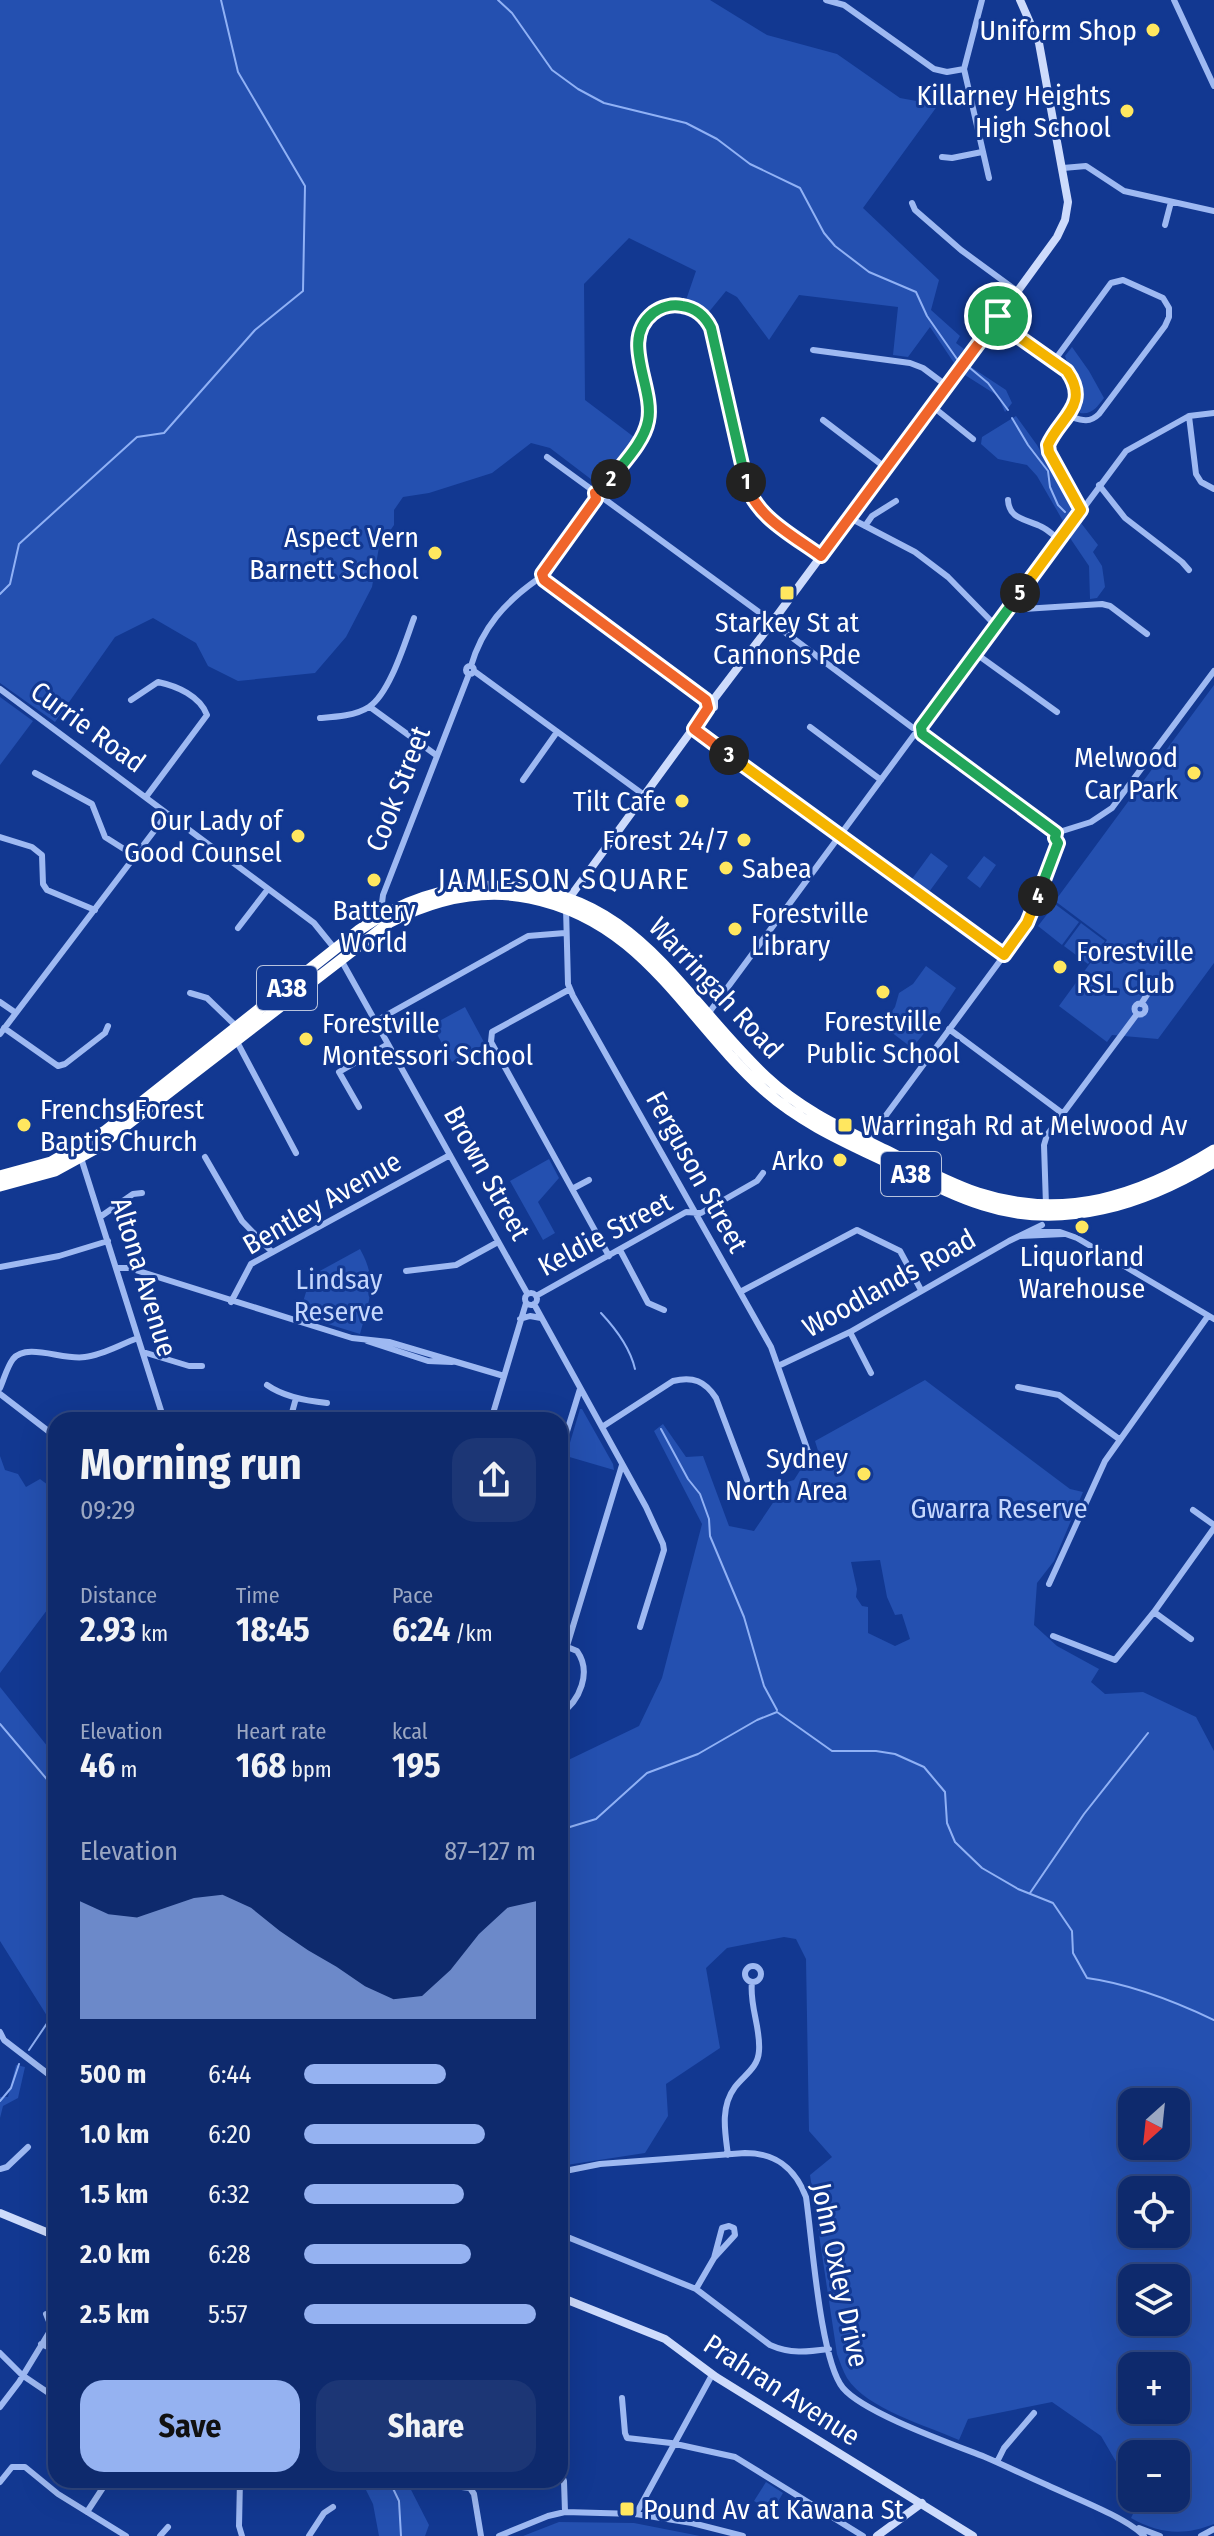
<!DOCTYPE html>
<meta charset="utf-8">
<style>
body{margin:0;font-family:"Fira Sans Condensed",sans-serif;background:#1c3675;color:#f1f3f6;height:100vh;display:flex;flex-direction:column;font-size:30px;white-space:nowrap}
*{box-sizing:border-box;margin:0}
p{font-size:26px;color:#9ba7c2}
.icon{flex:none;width:44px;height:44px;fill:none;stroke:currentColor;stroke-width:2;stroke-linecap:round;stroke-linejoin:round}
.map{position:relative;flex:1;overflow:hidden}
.details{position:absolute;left:48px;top:1412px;width:520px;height:1076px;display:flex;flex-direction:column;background:#0e2a6d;border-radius:24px;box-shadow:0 8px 32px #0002,0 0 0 2px #2e4680}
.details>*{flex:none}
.needle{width:52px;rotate:207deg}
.tools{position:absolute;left:1118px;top:2088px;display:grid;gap:16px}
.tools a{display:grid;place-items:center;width:72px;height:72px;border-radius:16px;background:#0e2a6d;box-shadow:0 8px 32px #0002,0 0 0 2px #2e4680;font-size:40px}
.pin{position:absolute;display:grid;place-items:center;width:68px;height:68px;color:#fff;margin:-34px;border:4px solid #fff;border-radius:50%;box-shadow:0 2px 8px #0007}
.km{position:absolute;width:40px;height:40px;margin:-20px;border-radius:50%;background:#222;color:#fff;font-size:22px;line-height:40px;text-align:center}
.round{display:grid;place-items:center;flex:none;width:84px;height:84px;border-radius:24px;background:#1c3675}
.summary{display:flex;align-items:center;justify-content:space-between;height:136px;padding:0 32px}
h1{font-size:44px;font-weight:700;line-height:60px}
.metrics{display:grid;grid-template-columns:repeat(3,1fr);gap:12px;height:136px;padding:8px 32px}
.metrics div{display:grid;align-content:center}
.metrics b{font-size:34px;font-weight:700}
.metrics small{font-size:22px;font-weight:400}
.metrics p{font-size:22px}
.chart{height:224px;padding:16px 32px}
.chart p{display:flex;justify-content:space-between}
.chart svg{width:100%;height:144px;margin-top:8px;fill:#95b2f1;opacity:.7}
.cta{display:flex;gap:16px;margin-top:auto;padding:16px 32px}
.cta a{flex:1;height:92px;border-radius:24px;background:#95b2f1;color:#111;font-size:32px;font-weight:700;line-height:92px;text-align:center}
.cta a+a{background:#1c3675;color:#f1f3f6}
ul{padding:0 32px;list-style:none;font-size:26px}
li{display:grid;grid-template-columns:128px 96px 1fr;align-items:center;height:60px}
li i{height:20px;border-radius:10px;background:#95b2f1}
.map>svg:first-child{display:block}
</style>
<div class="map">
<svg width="1214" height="2536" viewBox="0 0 1214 2536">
<rect width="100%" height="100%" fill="#123891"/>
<path fill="#2450b0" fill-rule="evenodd" d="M0,0H710L767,35L837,54L900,98L938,105L863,208L939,280L931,310L960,336L956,343L964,349L954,363L930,327L908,357L893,355L898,307L799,295L769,340L737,297L726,291L708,313L686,300L696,271L629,238L584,284L585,400L634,437L602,482L596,483L550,448L531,443L492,473L429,493L403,497L394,510V525L379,547L372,587L346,637L315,673L238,681L208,666L196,643L153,618L115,637L55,722L0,683Z
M1072,347L1089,371L1104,398C1097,407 1092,415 1080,413C1080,400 1086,387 1077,373C1072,366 1067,364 1065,356Z
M971,367L1006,390L1012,403L1005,412L998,396L965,375Z
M1016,416L1037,445L1072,509L1063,521L1037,476L1027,465L998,459L981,444L982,437Z
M1081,523L1098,545L1093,552L1102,566L1105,587L1097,598L1090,599L1089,566L1070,538Z
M1214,685V963L1158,1039L1112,1035L1107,1042L1059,1006L1107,940L1055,901Z
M0,697L33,721L0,765Z
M931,853L948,866L929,892L912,879Z
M984,856L996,865L980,888L967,878Z
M1055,904L1079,922L1062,945L1038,926Z
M1081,923L1105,941L1088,964L1064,946Z
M926,966L956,988L935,1020L912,1048L882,1025L895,1007L899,993L913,984Z
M465,1007L485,1044L452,1062L432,1025Z
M549,1159L559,1178L538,1202L555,1233L543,1240L510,1181Z
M360,1249C378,1281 370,1298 360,1334L299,1315L310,1279L307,1278Z
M925,1380L1070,1489L1083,1492L1054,1561L1037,1583L1034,1625L1057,1646L1099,1669L1091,1682L1105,1694L1143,1692L1196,1717L1214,1751V2524C1184,2536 1159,2534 1131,2518L1139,2502L1137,2498H1176V2454H1132V2489L1101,2436L1052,2402L968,2419L959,2440C925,2425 867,2409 847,2378C843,2371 840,2362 837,2354L810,2175L832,2157L809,2131L806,1959L796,1939L784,1937L727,1948L706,1968L720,2048L666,2084L668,2116L645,2153L560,2166V1764L639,1726L662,1678L702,1524L654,1431L663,1424L686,1457L703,1456L729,1526L754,1531L787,1482L794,1480L806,1461L819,1454L815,1441ZM880,1560L887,1597L895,1615L902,1614L910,1639L895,1646L868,1633V1607L862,1606L856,1597L857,1589L851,1562ZM1132,2102H1176V2146H1132ZM1132,2190H1176V2234H1132ZM1132,2278H1176V2322H1132ZM1132,2366H1176V2410H1132Z
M580,1409H582L613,1464L614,1470L566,1456Z
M0,1456L5,1470L18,1474L26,1487L40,1479L56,1491V1598L0,1673Z
M0,1687L56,1757V2023L49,2019L0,1941Z
M16,2065L25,2067L18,2098L3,2106L0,2118V2097H8Z
M361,2480H406L429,2525L425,2536H379L373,2504Z
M766,2482L783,2493L772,2512L754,2501Z
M559,2522L634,2523L700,2536H523Z"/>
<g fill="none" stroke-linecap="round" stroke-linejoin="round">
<path stroke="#90b1f5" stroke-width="2" d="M498,0L512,13L552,70L578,89L604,103L686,123L717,139L750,164L800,188L824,233L835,246L869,272L916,292L927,316L957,359
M970,368L988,383L1008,410
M1012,418L1028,445L1048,471L1050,487L1058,505L1065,512
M0,594L10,584L19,544L137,437L164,433L255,330L303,291L305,186L238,72L221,0
M601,1313C616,1329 630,1347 635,1369
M661,1429L688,1479L700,1494L709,1519L710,1536L744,1617L764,1686L777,1710
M0,1724L56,1790
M560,1830L596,1819L647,1773L698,1754L757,1720L777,1712L832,1751H876L895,1754L924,1767L945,1792L947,1823L955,1842L982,1868L1018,1889L1053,1903L1072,1931L1073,1953L1087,1978C1131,1984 1174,2001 1214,2020
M1030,1893L1084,1814L1148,1733
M29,2050L56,2010
M0,2101L11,2088L19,2064
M389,2480L399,2501L401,2536"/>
<path stroke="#9eb9f2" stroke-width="6" d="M826,0L844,5L934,69L947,72L964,69
M982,0L964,69L989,178
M1174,0L1214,86
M942,157L952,158L982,152
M1063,168L1086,166L1124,191L1214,211
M912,203L915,210L961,250L1017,291
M1165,225L1171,202
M999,323L1054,361L1067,371L1075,382V403L1048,445L1049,452L1081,510
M813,350L910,363L923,368L947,386
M1054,361L1111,283L1123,280L1163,298L1169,308V317L1165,326L1099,414C1089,424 1081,420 1068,416
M932,406L973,439
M1189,416L1196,474L1201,482L1214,489
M823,420L886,468
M547,457L595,492
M1099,485L1125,518L1182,562L1189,570
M602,491C617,471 641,449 647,424C657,389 614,331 660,309C669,304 680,304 690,308C703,313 710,323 714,335L751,498L762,511L821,556
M603,498L767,618
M1008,500C1009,520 1027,519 1042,527C1048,530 1053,535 1059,539
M850,518L915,552L948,577L996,626
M865,526L872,516L896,501
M542,574L596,499
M544,580L706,700
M1007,610L1102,604L1110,606L1147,634
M778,627L913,728
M975,653L1057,712
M466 670a4 4 0 1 1 8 0a4 4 0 1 1-8 0Z
M471,666C482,628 505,602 538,579
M474,671L644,795
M0,689L314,923L335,949
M131,700L158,682C177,686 200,696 207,715L146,797
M370,707L436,755
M320,718C335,717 355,716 369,707C390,693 405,642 414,618
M810,727L881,780
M921,727L1126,451L1189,416L1214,413
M694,729L1004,955
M922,734L1056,833
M35,773L92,804L105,837L135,856
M523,780L557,732
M1056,833L1091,822L1112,808L1214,671
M0,837L32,847L42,855L43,884L47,890L95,910
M566,908L568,984L573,996L771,1347L810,1457
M386,913L382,903L383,895L469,674
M238,928L268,889
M340,958L527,1293
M570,989L492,1032L491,1042L609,1256
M190,993L207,998L237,1027
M0,1002L16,1013
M1134.5 1009a5.5 5.5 0 1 1 11 0a5.5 5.5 0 1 1-11 0Z
M1141,1004L1154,984
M708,1014L914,735
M376,1021L528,936L565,933
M4,1028L58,1066L65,1064L105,1033L108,1026
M949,1029L1062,1113
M0,1034L167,814
M236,1040L296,1153
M359,1107L339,1072L388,1044
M867,1141L1025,927L1058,843
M205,1157L242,1221L272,1252
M81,1158L164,1420
M572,1189L589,1180
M1046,1205L1044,1145L1047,1135L1137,1014
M100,1217L133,1194L142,1193
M1033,1232H1060L1077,1238L1214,1319
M1020,1236L1064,1234
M620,1250L648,1303L664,1310
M0,1267L59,1256L108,1241
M116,1268H129L352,1338L389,1342L504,1376
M406,1271L456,1265L498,1242
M740,1292L857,1230L900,1251L921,1290
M525 1299a6 6 0 1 1 12 0a6 6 0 1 1-12 0Z
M536,1296L686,1212L701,1213L757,1181L763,1173
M231,1302L251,1264L450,1155
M534,1304L646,1507L663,1544L664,1550L640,1627
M520,1319L530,1316L541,1318
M850,1332L871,1373
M367,1341L428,1361L452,1362
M143,1352L189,1366H202
M778,1366L850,1332L1009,1241L1042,1225
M267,1385C284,1397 307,1401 327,1403
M1018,1387L1059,1395L1119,1439
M0,1388C4,1379 7,1367 13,1359C27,1342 64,1361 85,1357C103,1355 121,1344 138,1338
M0,1394L56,1437
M290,1420L296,1398
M491,1420L526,1303
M602,1427L673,1381C693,1376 705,1381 716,1398L747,1480
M560,1454L580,1389
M1193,1510L1214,1525
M1049,1584L1105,1461L1208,1316
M1154,1612L1191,1639
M1053,1636L1115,1660L1154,1612L1214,1528
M560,1644L577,1651C592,1672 580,1701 560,1714
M567,1646L622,1465
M56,1667C50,1676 50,1679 56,1688
M745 1974a8 8 0 1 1 16 0a8 8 0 1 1-16 0Z
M0,2032L4,2040L56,2080
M728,2155C725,2132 720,2107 735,2087C744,2075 758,2068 759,2051C761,2028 749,2005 752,1982
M0,2169L7,2167L28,2147
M560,2172L600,2164L745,2153C776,2153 795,2168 806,2197C812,2238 820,2360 843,2388C864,2413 952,2444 985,2457C1006,2466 1026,2476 1047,2485C1072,2497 1126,2517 1144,2536
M560,2234L696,2289L770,2345C790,2354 807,2352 829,2349
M696,2289L714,2258L735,2235L734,2228L729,2226L722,2228L714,2258
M41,2344L55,2350
M0,2353L22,2375L56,2398
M622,2398L625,2433L627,2438L671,2443L735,2457L863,2536
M0,2407L19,2382L50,2331V2324L46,2314
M997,2462L1004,2448L1034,2413
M560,2470L564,2481L565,2512
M240,2480L239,2526L242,2536
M0,2482L12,2467H25L58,2494L126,2536
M445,2485L470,2488L474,2494L481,2536
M87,2512L108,2480
M636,2514L712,2375
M1139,2528L1160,2536
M160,2536L168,2527
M309,2536L324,2513L333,2507
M499,2536L548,2516L565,2512L636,2514L692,2523L743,2536
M1201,2536L1214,2529"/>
<path stroke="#cddbfc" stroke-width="8" d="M776,617L984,336L993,323V318L1001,314L1057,237L1065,220L1068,202L1039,43L1020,0
M768,628L778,627L779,622L776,617
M570,897L708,708L714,707V699L768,628
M0,2213L56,2236
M560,2297L665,2339L716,2377L973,2536
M877,2536L922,2503"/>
<path stroke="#fff" stroke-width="11" d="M0,1176L51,1162L105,1131L359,930C401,901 444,886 495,886C634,887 677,993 766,1077C801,1110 843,1129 885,1150C915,1165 946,1182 978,1193C1064,1221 1140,1196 1214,1150
M0,1186L55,1171L97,1148L390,922C433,900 482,888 530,898C644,921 684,1018 764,1090C801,1123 845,1142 889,1163C920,1178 951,1195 983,1205C1063,1231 1145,1204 1214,1162"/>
</g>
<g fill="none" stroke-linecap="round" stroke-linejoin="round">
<g stroke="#fff" stroke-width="16">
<path id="split-1" d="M746,482C755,517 794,536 821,556L984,336L993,323V318L998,316"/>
</g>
<g stroke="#fff" stroke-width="16">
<path id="split-2" d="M611,479C624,462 644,442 648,421C655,387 619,340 653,313C661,307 672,304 682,306C696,308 705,316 711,328L746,482"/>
</g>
<g stroke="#fff" stroke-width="16">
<path id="split-3" d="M611,479L602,491L595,493L596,499L547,567L542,574L544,580L706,700L708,708L694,729L729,755"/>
</g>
<g stroke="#fff" stroke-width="16">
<path id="split-4" d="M729,755L1004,955L1027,923L1038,896"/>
</g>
<g stroke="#fff" stroke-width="16">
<path id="split-5" d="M1020,593L921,727L922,734L1056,833L1055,838L1058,843L1038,896"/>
</g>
<g stroke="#fff" stroke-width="16">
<path id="split-6" d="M998,316L999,323L1067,371C1091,405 1060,417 1048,445L1049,452L1081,510L1020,593"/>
</g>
<use href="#split-1" stroke="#f0652b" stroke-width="10"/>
<use href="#split-2" stroke="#22a559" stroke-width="10"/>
<use href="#split-3" stroke="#f0652b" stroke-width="10"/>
<use href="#split-4" stroke="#f5b400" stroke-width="10"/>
<use href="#split-5" stroke="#22a559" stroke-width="10"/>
<use href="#split-6" stroke="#f5b400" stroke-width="10"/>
</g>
<g fill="#ffe75f" stroke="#123891" stroke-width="3">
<circle cx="1153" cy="30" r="8"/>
<circle cx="1127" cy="111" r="8"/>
<circle cx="435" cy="553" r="8"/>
<rect x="779" y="585" width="16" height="16" rx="4"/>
<circle cx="1194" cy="773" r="8"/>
<circle cx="682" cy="801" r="8"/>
<circle cx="298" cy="836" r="8"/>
<circle cx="744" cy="840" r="8"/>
<circle cx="726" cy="868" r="8"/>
<circle cx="374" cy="880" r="8"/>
<circle cx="735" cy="929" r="8"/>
<circle cx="1060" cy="967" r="8"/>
<circle cx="883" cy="992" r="8"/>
<circle cx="306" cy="1039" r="8"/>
<circle cx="24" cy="1125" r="8"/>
<rect x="837" y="1117" width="16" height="16" rx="4"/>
<circle cx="840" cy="1160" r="8"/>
<circle cx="1082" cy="1227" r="8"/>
<circle cx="864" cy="1474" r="8"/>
<rect x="619" y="2501" width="16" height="16" rx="4"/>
</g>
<g text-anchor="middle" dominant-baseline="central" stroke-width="6" stroke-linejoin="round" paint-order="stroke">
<g fill="#123891" stroke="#b8c3de" stroke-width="2">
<rect x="257" y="966" width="60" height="44" rx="6"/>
<rect x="881" y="1152" width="60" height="44" rx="6"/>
</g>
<g font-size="26" font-weight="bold" fill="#fff">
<text x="287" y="988">A38</text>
<text x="911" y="1174">A38</text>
</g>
<g font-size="28" fill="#fff" stroke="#123891" text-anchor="end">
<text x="1137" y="30">Uniform Shop</text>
<text x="1111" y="95">Killarney Heights<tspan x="1111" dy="32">High School</tspan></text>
<text x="419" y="537">Aspect Vern<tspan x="419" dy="32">Barnett School</tspan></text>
<text x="787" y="622" text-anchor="middle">Starkey St at<tspan x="787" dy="32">Cannons Pde</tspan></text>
<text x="1178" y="757">Melwood<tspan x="1178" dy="32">Car Park</tspan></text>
<text x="666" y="801">Tilt Cafe</text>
<text x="282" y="820">Our Lady of<tspan x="282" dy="32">Good Counsel</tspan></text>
<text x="728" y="840">Forest 24/7</text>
<text x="742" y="868" text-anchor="start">Sabea</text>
<text x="374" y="910" text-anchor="middle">Battery<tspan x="374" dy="32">World</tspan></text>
<text x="751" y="913" text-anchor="start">Forestville<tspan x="751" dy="32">Library</tspan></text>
<text x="1076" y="951" text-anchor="start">Forestville<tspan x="1076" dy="32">RSL Club</tspan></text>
<text x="883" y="1021" text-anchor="middle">Forestville<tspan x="883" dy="32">Public School</tspan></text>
<text x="322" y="1023" text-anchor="start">Forestville<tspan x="322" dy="32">Montessori School</tspan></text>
<text x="40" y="1109" text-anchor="start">Frenchs Forest<tspan x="40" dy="32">Baptis Church</tspan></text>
<text x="861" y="1125" text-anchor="start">Warringah Rd at Melwood Av</text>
<text x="824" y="1160">Arko</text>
<text x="1082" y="1256" text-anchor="middle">Liquorland<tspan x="1082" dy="32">Warehouse</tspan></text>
<text x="848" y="1458">Sydney<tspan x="848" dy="32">North Area</tspan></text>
<text x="643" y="2509" text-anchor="start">Pound Av at Kawana St</text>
</g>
<g font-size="28" fill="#fff" stroke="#123891">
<text transform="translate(88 727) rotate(36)">Currie Road</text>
<text transform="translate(398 789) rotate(-69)">Cook Street</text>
<text transform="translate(716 988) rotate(47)">Warringah Road</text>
<text transform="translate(697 1172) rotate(61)">Ferguson Street</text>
<text transform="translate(487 1173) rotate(61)">Brown Street</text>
<text transform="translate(322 1203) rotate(-30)">Bentley Avenue</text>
<text transform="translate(605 1234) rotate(-28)">Keldie Street</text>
<text transform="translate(144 1277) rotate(73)">Altona Avenue</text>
<text transform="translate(889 1283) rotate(-29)">Woodlands Road</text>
<text transform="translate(840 2275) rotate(78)">John Oxley Drive</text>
<text transform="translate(782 2390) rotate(33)">Prahran Avenue</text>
</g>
<g font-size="28" fill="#c5d7fd" stroke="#123891">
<text x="339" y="1279">Lindsay<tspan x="339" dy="32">Reserve</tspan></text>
<text x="999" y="1508">Gwarra Reserve</text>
</g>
<g font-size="30" letter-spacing="2" fill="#fff" stroke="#123891">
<text x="564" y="879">JAMIESON SQUARE</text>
</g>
</g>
</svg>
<div class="tools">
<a><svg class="needle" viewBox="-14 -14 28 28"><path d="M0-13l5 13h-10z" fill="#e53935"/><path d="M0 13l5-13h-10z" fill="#9ba7c2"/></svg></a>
<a><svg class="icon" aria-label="locate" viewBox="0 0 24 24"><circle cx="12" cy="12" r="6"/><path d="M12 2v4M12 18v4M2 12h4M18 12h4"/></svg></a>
<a><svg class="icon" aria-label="layers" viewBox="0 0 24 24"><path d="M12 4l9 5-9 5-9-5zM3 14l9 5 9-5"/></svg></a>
<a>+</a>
<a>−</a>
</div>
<div class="pin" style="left:998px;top:316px;background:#1e9e55"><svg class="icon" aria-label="arrive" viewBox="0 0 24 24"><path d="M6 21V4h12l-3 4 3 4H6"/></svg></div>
<b class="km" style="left:746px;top:482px">1</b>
<b class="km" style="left:611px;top:479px">2</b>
<b class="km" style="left:729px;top:755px">3</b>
<b class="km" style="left:1038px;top:896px">4</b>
<b class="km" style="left:1020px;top:593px">5</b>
<section class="details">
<div class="summary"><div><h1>Morning run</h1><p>09:29</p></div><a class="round"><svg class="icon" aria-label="share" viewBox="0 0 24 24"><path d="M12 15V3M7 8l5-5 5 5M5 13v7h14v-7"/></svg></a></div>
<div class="metrics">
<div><p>Distance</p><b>2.93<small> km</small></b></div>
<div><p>Time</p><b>18:45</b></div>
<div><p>Pace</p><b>6:24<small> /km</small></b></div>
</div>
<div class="metrics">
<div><p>Elevation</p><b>46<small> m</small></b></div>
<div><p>Heart rate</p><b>168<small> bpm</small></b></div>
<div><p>kcal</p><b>195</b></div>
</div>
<div class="chart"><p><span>Elevation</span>87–127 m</p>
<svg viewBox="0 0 160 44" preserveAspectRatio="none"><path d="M0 44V8L10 12L20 13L30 10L40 7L50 6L60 10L70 17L80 23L90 28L100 34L110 38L120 37L130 29L140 18L150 10L160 8V44z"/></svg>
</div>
<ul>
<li><b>500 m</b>6:44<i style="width:61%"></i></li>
<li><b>1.0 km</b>6:20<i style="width:78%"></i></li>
<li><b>1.5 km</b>6:32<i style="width:69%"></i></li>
<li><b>2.0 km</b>6:28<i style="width:72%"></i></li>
<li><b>2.5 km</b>5:57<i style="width:100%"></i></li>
</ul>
<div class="cta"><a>Save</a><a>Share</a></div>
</section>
</div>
